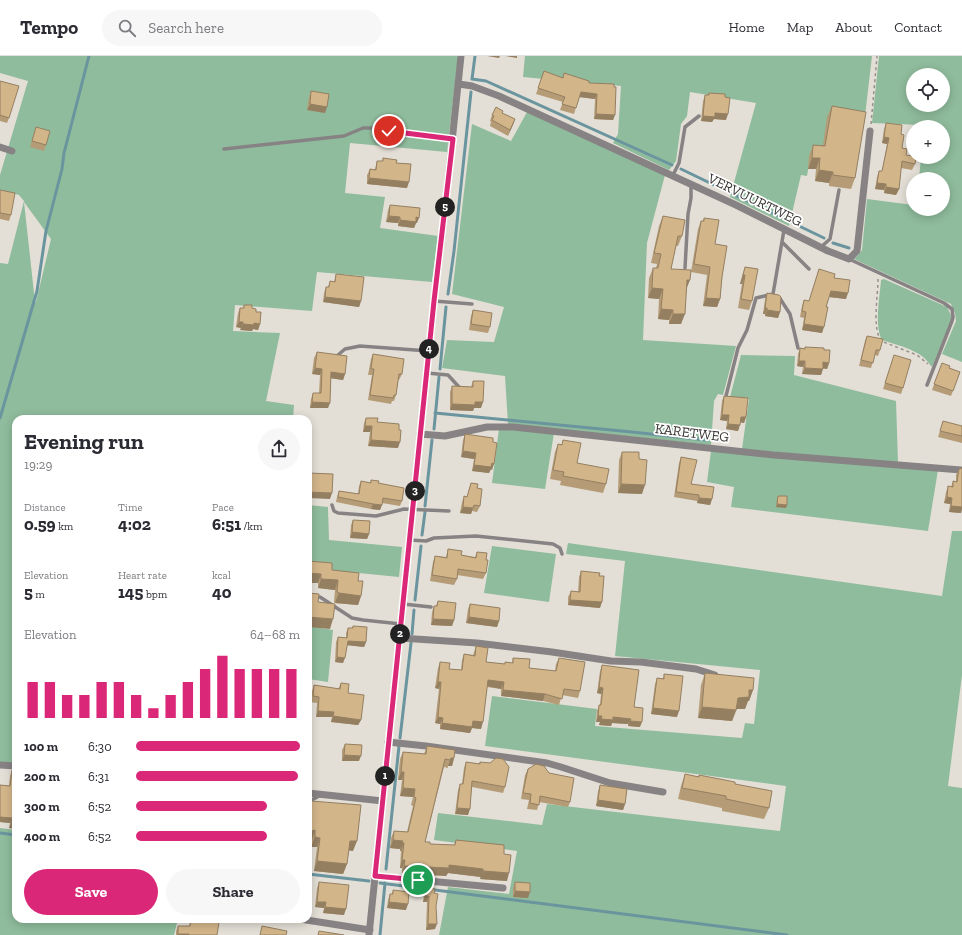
<!DOCTYPE html>
<meta charset="utf-8">
<style>
body{margin:0;font-family:"Zilla Slab",serif;background:#f7f7f7;color:#2b2b33;height:100vh;display:flex;flex-direction:column;font-size:15px;white-space:nowrap}
*{box-sizing:border-box;margin:0}
p{font-size:13px;color:#7c7c81}
.icon{flex:none;width:22px;height:22px;fill:none;stroke:currentColor;stroke-width:2;stroke-linecap:round;stroke-linejoin:round}
.map{position:relative;flex:1;overflow:hidden}
.panel{position:absolute;left:12px;top:359px;width:300px;height:508px;display:flex;flex-direction:column;background:#fff;border-radius:12px;box-shadow:0 2px 10px #0003}
.panel>*{flex:none}
.tools{position:absolute;left:906px;top:12px;display:grid;gap:8px}
.tools a{display:grid;place-items:center;width:44px;height:44px;border-radius:50%;background:#fff;box-shadow:0 2px 10px #0003;font-size:20px}
.pin{position:absolute;display:grid;place-items:center;width:34px;height:34px;color:#fff;margin:-17px;border:2px solid #fff;border-radius:50%;box-shadow:0 1px 4px #0007}
.km{position:absolute;width:20px;height:20px;margin:-10px;border-radius:50%;background:#222;color:#fff;font-size:11px;line-height:20px;text-align:center}
.round{display:grid;place-items:center;flex:none;width:42px;height:42px;border-radius:21px;background:#f7f7f7}
.headline{display:flex;align-items:center;justify-content:space-between;height:68px;padding:0 12px}
h1{font-size:22px;font-weight:700;line-height:30px}
.metrics{display:grid;grid-template-columns:repeat(3,1fr);gap:6px;height:68px;padding:4px 12px}
.metrics div{display:grid;align-content:center}
.metrics b{font-size:17px;font-weight:700}
.metrics small{font-size:11px;font-weight:400}
.metrics p{font-size:11px}
.chart{height:112px;padding:8px 12px}
.chart p{display:flex;justify-content:space-between}
.chart svg{width:100%;height:72px;margin-top:4px;stroke:#db2777;stroke-width:6}
.cta{display:flex;gap:8px;margin-top:auto;padding:8px 12px}
.cta a{flex:1;height:46px;border-radius:24px;background:#db2777;color:#fff;font-size:16px;font-weight:700;line-height:46px;text-align:center}
.cta a+a{background:#f7f7f7;color:#2b2b33}
ul{padding:0 12px;list-style:none;font-size:13px}
li{display:grid;grid-template-columns:64px 48px 1fr;align-items:center;height:30px}
li i{height:10px;border-radius:5px;background:#db2777}
header{display:flex;align-items:center;gap:24px;box-sizing:border-box;height:56px;padding:0 20px;background:#fff;border-bottom:1px solid #e1e1e2}
header strong{font-size:19px}
nav{display:flex;gap:22px;margin-inline-start:auto;font-size:14px}
.search{width:280px;height:36px;background:#f7f7f7;display:flex;align-items:center;gap:10px;box-sizing:border-box;padding:0 14px;border-radius:22px;color:#7c7c81;font-size:15px}
.map>svg:first-child{display:block}
</style>
<header>
<strong>Tempo</strong>
<div class="search"><svg class="icon" aria-label="search" viewBox="0 0 24 24"><circle cx="10" cy="10" r="6"/><path d="M15 15l6 6"/></svg>Search here</div>
<nav><a>Home</a><a>Map</a><a>About</a><a>Contact</a></nav>
</header>
<div class="map">
<svg width="962" height="879" viewBox="0 0 962 879">
<rect width="100%" height="100%" fill="#e3dfd6"/>
<path fill="#8fbc9c" fill-rule="evenodd" d="M0,0H458L447,96L350,87L345,137L385,141L380,172L438,180L432,226L317,216L312,255L235,249L233,275L280,277L266,345L294,349L293,363H16V707L0,706V207L8,208L24,145L19,139L0,134V119L28,25L0,17ZM24,146L51,183L36,246H35Z
M525,0H872L865,60L823,93L812,91L807,120L801,119L789,170L730,141L756,47L690,36L687,60L681,68L676,105L669,114L613,87L618,78L621,30L523,21Z
M879,0H962V306L942,298L956,265L955,257L951,248L854,203L860,197L862,194L867,143L913,149V153H943V123H919L921,101H943V71H924L923,69L872,67ZM913,19H943V49H913Z
M527,56L665,119L647,187L643,284L736,290L723,339L718,338L714,345L711,389L508,368L505,320L442,312L447,284L494,286L504,251L452,238L472,68L511,85Z
M884,223L947,251L951,259V264L932,311C930,309 929,307 928,306C918,293 896,289 882,284C874,270 880,239 881,224Z
M741,299L795,300L794,319L896,345L898,407L742,393L749,343L730,341Z
M499,373L554,377L545,433L492,427Z
M711,395L938,414L928,475L731,451L734,431L707,426Z
M308,449L328,451L329,484L402,491L399,521L308,512Z
M952,475H962V619L948,730L962,732V879H439L448,831L509,838L517,795L434,784L438,757L542,769L547,748L780,775L786,730L485,690L492,640L597,653L595,670L742,682L745,667L754,668L760,614L615,600L625,505L566,498L568,487L942,540Z
M492,490L556,498L549,546L484,537Z
M308,570L333,574L328,626L308,623Z
M0,772L16,774V863H178L174,879H0Z"/>
<g fill="none" stroke-linecap="round" stroke-linejoin="round">
<path stroke="#6a959f" stroke-width="3" d="M475,0L472,23L486,25L672,109
M681,113L824,182
M833,187L849,192
M448,238L454,195L471,36
M440,313L446,251
M435,357L632,376L707,384
M0,362L37,235L46,175L62,113L64,97L89,0
M434,373L439,321
M425,450L432,384
M422,479L425,456
M415,544L421,490
M412,578L414,554
M400,682L411,587
M0,777L16,779
M386,813L399,690
M308,818L369,825
M380,827L787,879
M380,879L385,827"/>
<path stroke="#95928c" stroke-width="1.5" stroke-dasharray="3 3" stroke-linecap="butt" d="M871,68L877,0
M878,223C878,240 872,271 881,285L917,299L928,308"/>
<path stroke="#878384" stroke-width="3.5" d="M224,93L344,80L363,72H372L453,83
M673,119L679,107L685,71L699,60
M782,186L809,213
M821,191L830,183L839,134
M849,203L944,247L952,253L953,261L952,265L927,329
M685,212L688,158L691,142V129
M779,241L790,258L798,292
M434,245L472,248
M338,299L345,293L360,290L429,295
M427,317L448,319L459,331
M726,340L738,292L747,274L756,242L773,238L784,174
M332,449L334,455L338,457L376,460L404,453L449,455
M410,484L426,485L434,482L476,480L553,488L560,492L562,498
M320,541L352,562L363,564L401,568
M403,548L431,551
M308,746L321,739"/>
<path stroke="#878384" stroke-width="7" d="M459,28L472,30L499,40L736,149L828,195L849,203L857,195L870,75
M0,91L12,95
M420,378L445,380L487,371H513L774,399L961,414
M400,582L477,587L552,596L611,605L641,606L696,613L715,619L717,624
M388,686L426,690L547,707L561,711L610,727L663,736
M0,709L16,710
M308,737L383,745
M375,820L503,832
M300,863L370,874
M369,879L434,245L444,162L461,0"/>
</g>
<path fill="#b59c77" d="M544,15L563,22L589,27L615,59L613,64L594,63L595,43L579,41L574,58L560,54L563,46L536,38Z
M0,25L9,62L7,67L0,65Z
M311,35L325,57L307,54L309,41Z
M709,37L725,41L726,64L714,63L712,66L701,65L703,45L705,39H708Z
M832,50L855,122L851,133L829,130V127L815,125L816,113H808L809,100L813,89H823L827,61Z
M502,57L515,63L508,80L490,70L491,66L490,65L492,59Z
M886,67L901,78L902,92L906,99L915,108L912,114L901,112L899,133L896,139L884,137V134L875,133L877,121L879,115H882L887,88L882,87L884,73Z
M36,71L46,89L44,95L30,91Z
M383,102L396,107L407,132L367,128V119L370,113H375L377,105H382Z
M0,134L11,159L9,165L0,163Z
M390,149L417,167H416L414,172L398,170V167L386,166L388,154Z
M663,160L682,180L678,190H676L671,213L687,233L681,268H669V264L658,263L659,243L648,242L649,222L653,212H656L657,208L651,207L659,170Z
M704,162L715,188L722,221L720,243L717,251L703,250L707,219L691,216L698,173L701,165H703Z
M745,211L752,245L749,254L738,252L742,228H740L742,220Z
M819,213L834,222L846,243L829,241L826,251L822,277L802,274L804,262L800,261L802,250L804,244L809,245Z
M336,218L361,245L359,251L323,246L324,237L326,231H328L330,225L334,226Z
M767,237L780,256L778,262L765,260V258H763L765,243Z
M244,249L252,252L256,256L260,268L258,274L253,273L252,275L240,274L241,272L236,271L238,257L240,252H243Z
M473,254L490,271L488,277L469,274L471,260Z
M867,280L880,294L878,300L875,299L871,312L859,310L865,285Z
M805,291L824,294L829,307L827,313L823,312L821,319L802,318L803,311L797,310L798,298L800,292L804,293Z
M317,296L345,318L343,324L331,322L328,352H310L311,343L313,337H319L320,319L312,318L314,302Z
M373,298L402,318L399,324H398L396,339L394,345H392L391,348L368,344L372,319H368L371,303Z
M894,299L903,332L901,338L883,333Z
M942,307L949,312L960,316L951,340L932,334Z
M473,325L481,352H474L473,355L450,354V336L452,330L471,331Z
M724,340L746,361L744,367L740,366L738,375L726,373L727,365L720,364L722,345Z
M366,362L377,366L398,392L368,390L370,376H363L364,367Z
M943,365L962,370V387L938,381Z
M465,378L493,386L492,414L491,413L489,417L472,415L474,403L461,401L463,384Z
M563,384L577,407L606,428L603,437L560,429L561,425L550,423L555,396L558,388H562Z
M622,396L639,403L642,438L618,437L619,404Z
M681,401L691,428L712,443L710,449L697,447V445L674,441L679,407Z
M962,412V453L961,457L949,456L950,448L944,447L946,436L948,430L951,431L953,425H956V419L959,413Z
M371,424L378,427L402,445L400,450L382,447L380,454L371,453L336,446L337,441L339,435L358,438L359,430L361,425L370,427Z
M471,427L477,432L480,450L477,456L472,455L471,458L460,457L462,446L464,440L467,441Z
M778,440L787,449L786,452L776,451L777,443Z
M353,464L369,478L367,483L350,482L351,469Z
M448,493L461,499L475,501L477,496L486,504V517L483,523L457,519V523L454,529L430,525L433,506L435,500L446,501Z
M308,505L358,525L361,540L358,549L335,547L334,546L335,534L318,532V527Z
M581,515L600,552L568,549V541L571,535L578,536L579,521Z
M438,545L454,564L452,570L431,569L432,556L434,550H436Z
M470,548L499,565L497,571L466,567L468,553Z
M353,570L366,586L364,591L347,589L343,607L335,606L336,586L338,581L346,582V577L348,572H352Z
M476,590L486,606L505,608V606L512,607L513,602L529,612L555,615L556,608L559,602L580,635L578,642L562,639L559,649L543,645L501,640V633L487,631L481,673L472,672L470,677L440,673V668L435,667L439,633L435,632L438,612L440,606L449,613L461,614L462,604L464,598L473,599Z
M602,609L634,651L640,671L628,670V668L612,667L611,670L599,669L600,666H596L597,655L599,649H600L601,638L597,637L600,615Z
M705,617L753,634L749,645H748L745,653H737L732,665L698,662L701,629Z
M664,618L677,661L651,658L655,628L657,622L663,623Z
M341,627L348,637L361,664L358,669L331,666L332,661H316L317,647L310,646L312,635L314,629L338,633Z
M345,688L359,705H342V694Z
M427,690L454,702L452,710H448V712L444,711L425,786L430,788L454,789L456,784L504,798L507,825L480,823L481,821L448,817L446,820L402,817V812H400L401,795H400V793L390,792L391,782L394,775L407,776L413,750L411,749L413,741L400,740L402,724H398L400,703L403,696L424,698Z
M466,706L479,708L480,706L505,731L503,737L472,731L468,759L455,758L458,734L460,728H462L464,712Z
M528,713L570,746L568,751L539,746L537,754L527,753L529,744L521,743L525,719Z
M12,714L16,773L9,772L10,767L0,766V729L9,730L10,720Z
M685,718L698,721L699,719L735,728L769,752L764,763L722,755V752L678,743L681,730Z
M600,729L625,748L623,754L596,750L598,735Z
M311,745L353,795L348,794L347,808L343,818L314,815L317,791H311L312,783L308,784V750H309Z
M319,826L344,859L323,857L324,852L315,851L317,832Z
M515,826L528,842L513,841V832Z
M426,832L434,837L436,850L435,873L426,874L427,846H423L424,838Z
M393,834L406,854L387,852L388,844L390,838H392Z
M191,863L210,865L217,879H176V875L178,870H189Z"/>
<path fill="#947f61" d="M487,0H500L499,2Z
M505,0H517V2Z
M581,36L597,38L595,43L579,41Z
M310,48L327,51L325,57L307,54Z
M715,57L728,58L726,64L714,63L712,66L701,65L703,60Z
M596,58L615,59L613,64L594,63Z
M515,63L513,69L508,80L510,74Z
M884,81L889,82L887,88L882,87Z
M812,102H820L816,113H808Z
M819,114L833,116L829,127L815,125Z
M369,122L409,126L407,132L367,128Z
M877,127L886,128L884,134L875,133Z
M886,131L899,133L896,139L884,137Z
M389,160L400,161L398,167L386,166Z
M416,161L419,162L417,167H416L414,172L398,170L400,164Z
M743,219H745L742,228H740Z
M687,224H690L686,234Z
M652,232L663,233L659,243L648,242Z
M831,235L848,237L846,243L829,241Z
M325,241L361,245L359,251L323,246Z
M706,242L720,243L717,251L703,250Z
M765,252H767L765,258H763Z
M661,253L673,254L669,264L658,263Z
M767,254L780,256L778,262L765,260Z
M673,258H685L681,268H669Z
M239,266H243L241,272L236,271Z
M254,267L260,268L258,274L253,273L252,275L240,274L243,268Z
M804,268L824,271L822,277L802,274Z
M799,305H805L803,311L797,310Z
M823,306L829,307L827,313L821,312Z
M315,312L322,313L320,319L312,318Z
M805,312L823,313L821,319L802,318Z
M331,316L345,318L343,324L329,322Z
M312,346L330,347L328,352H310Z
M475,346H483L481,352H474L473,355L450,354L452,348Z
M722,359H729L727,365L720,364Z
M741,361H746L744,367L739,366Z
M728,368L740,369L738,375L726,373Z
M365,370H372L370,376H363Z
M371,384L400,386L398,392L368,390Z
M463,395L476,397L474,403L461,401Z
M492,407L494,408L492,414L491,413L489,417L472,415L474,409Z
M621,428L645,429L642,438L618,437Z
M308,436L332,437L330,443L308,442Z
M947,441L952,442L950,448L944,447Z
M699,442L712,443L710,449L697,447Z
M373,448L382,449L380,454L371,453Z
M777,448L787,449L786,452L776,451Z
M951,450L962,451V453L961,457L949,456Z
M463,451L473,452L471,458L460,457Z
M352,476L369,478L367,483L350,482Z
M308,517L321,518L318,527H308Z
M321,523L338,524L335,534L318,532Z
M339,537L361,540L358,549L335,547Z
M570,544L602,546L600,552L568,549Z
M308,561L333,563L330,573L308,571Z
M469,561L499,565L497,571L466,567Z
M433,563L454,564L452,570L431,569Z
M348,585L366,586L364,591L346,589Z
M337,601L345,602L343,607L335,606Z
M488,624L504,626L501,633L486,630Z
M438,626H441L439,633L435,632Z
M599,631L603,632L601,638L597,637Z
M503,634L545,638L543,645L501,640Z
M749,634H753L749,645H748L745,653H733L738,642Z
M702,651L736,654L732,665L698,662Z
M653,652L679,655L677,661L651,658Z
M318,655L334,656L332,661H316Z
M333,660L361,664L358,669L331,666Z
M598,660H602L600,666H596Z
M438,661L443,662L440,668L435,667Z
M613,661L631,663L628,668L612,667L611,670L599,669L601,663Z
M473,665L483,666L481,673L472,672L470,677L440,673L442,667Z
M630,665L642,666L640,671L628,670Z
M344,699L361,700L359,705H342Z
M451,702H454L452,710H448Z
M401,716H404L402,724H398Z
M403,732L415,733L413,741L400,740Z
M598,744L625,748L623,754L596,750Z
M457,752L470,753L468,759L455,758Z
M0,761L12,762L10,767L0,766Z
M11,767H16V773L9,772Z
M315,774L312,783L308,784V776Z
M315,781L320,782L317,791H311Z
M393,784L403,785L400,793L390,792Z
M350,785H357L353,795L346,794Z
M402,787H404L401,795H400Z
M402,804H405L402,812H400Z
M317,805L347,808L343,818L314,815Z
M449,809L483,813L481,821L448,817L446,820L402,817L404,810Z
M483,815L509,817L507,825L480,823Z
M515,835L530,836L528,842L513,841Z
M425,840H429L427,846H423Z
M317,846H326L324,852L315,851Z
M389,846L408,848L406,854L387,852Z
M325,851L346,853L344,859L323,857Z
M428,868H437L435,873L426,874Z
M178,878H189V879H177Z"/>
<path fill="#d3b58a" stroke="#947f61" d="M544,15L563,22L564,17L589,25V27L614,28V31H616L615,59L596,58L597,38L581,36L576,52L562,48L565,41L538,32Z
M0,25L19,30L9,62L0,59Z
M311,35L329,38L327,51L310,48Z
M709,37L725,38V41L730,42L728,58L715,57V61L703,60L705,39H709Z
M832,50L866,56L855,122L833,119V116L819,114L820,102H812L813,89L825,90Z
M496,51L503,55L502,57L515,63L510,74L492,64L494,60L492,59Z
M886,67L902,69L901,78L904,79L902,92L907,93L906,99L913,100V101H916L915,108L902,105L899,133L886,131V128L877,127L879,115H882L889,82L884,81Z
M36,71L50,75L46,89L32,85Z
M383,102L397,104L396,107L411,108L409,126L369,122L370,113L376,114L377,105H383Z
M0,134L15,137L11,159L0,157Z
M390,149L420,152L419,162L416,161V166L400,164V161L389,160Z
M663,160L685,164L682,180H678L671,213L691,214L690,224H687L685,258H673V254L661,253L663,233L652,232L653,212H658L661,198L654,197Z
M704,162L719,164L715,188L727,190L722,221L720,243L706,242L710,211L694,208L701,165H704Z
M745,211L758,213L752,245L741,243L745,219H743Z
M819,213L835,218L834,222L850,224L848,237L831,235L826,251H828L824,271L804,268L806,256L802,255L804,244L809,245Z
M336,218L364,221L361,245L325,241L326,231H329L330,225L335,226Z
M767,237L779,239L781,241L780,256L767,254V252H765Z
M244,249H252V252L256,253V256H261L260,268L254,267V269L243,268V266H239L240,252H244Z
M473,254L492,257L490,271L471,268Z
M867,280L883,283L880,294H876L873,307L861,304Z
M805,291L824,292V294H830L829,307L823,306V313L805,312V305H799L800,292L805,293Z
M317,296L347,300L345,318L331,316L330,347L312,346L313,337H321L322,313L315,312Z
M373,298L404,303L402,318H399L396,339H394L393,342L370,339L374,313H371Z
M894,299L911,304L903,332L885,327Z
M942,307L950,310L949,312L960,316L953,335L934,328Z
M473,325H484L483,346H475V349L452,348V330L473,331Z
M724,340L748,342L746,361H741L740,369L728,368L729,359H722Z
M366,362H378L377,366L399,368V374H401L400,386L371,384L372,370H365Z
M943,365L962,370V380L940,375Z
M465,378L493,382V386L497,387L494,408L492,407L491,411L474,409L476,397L463,395Z
M563,384L581,387L577,407L609,413L606,428L563,420L564,416L553,414L558,388L562,389Z
M622,396H639V403L647,404L645,429L621,428Z
M681,401L697,404L691,428L714,431L712,443L699,442V439L676,436Z
M962,412V451L951,450L952,442L947,441L948,430L953,431V425L957,426L959,413Z
M308,417L333,418L332,437L308,436Z
M371,424L379,425L378,427L404,432L402,445L383,442L382,449L373,448L338,441L339,435L359,438L361,425L371,427Z
M471,427L478,428L477,432L482,433L480,450L474,449L473,452L463,451L464,440L467,441Z
M778,440H787V449L777,448Z
M353,464L370,465L369,478L352,476Z
M448,493L462,495L461,499L476,502L477,496L487,497L486,504H488L486,517L458,513L457,523L432,519L435,500L447,502Z
M308,505L332,507V514L359,517L358,525H363L361,540L339,537L337,536L338,524L321,523V518L308,517Z
M581,515L600,517L599,520H604L602,546L570,544L571,535L580,536Z
M308,537L319,538L318,546L335,548L333,563L308,561Z
M438,545L456,547L454,564L433,563L434,550H437Z
M470,548L500,552L499,565L469,561Z
M353,570L367,571L366,586L348,585L345,602L337,601L338,581L347,582L348,572H353Z
M476,590L488,592L486,606L505,608V606L513,607V602L530,603L529,612L556,615L559,602L585,606L580,635L564,633L562,643L545,638L503,634L504,626L488,624L483,666L473,665L472,671L442,667L443,662L438,661L441,626H438L440,606L450,607L449,613L462,614L464,598L475,600Z
M602,609L639,614L634,651L643,652L642,666L630,665L631,663L613,661V664L601,663L602,660H598L599,649H601L603,632L599,631Z
M705,617L754,622L753,634H749V641L738,642L736,654L702,651Z
M664,618L683,620L679,655L653,652L657,622L664,623Z
M341,627L349,628L348,637L364,639L361,664L333,660L334,656L318,655L319,641L313,640L314,629L340,633Z
M345,688L362,689L361,700L344,699Z
M427,690L455,694L454,702H451L450,704L445,703L425,786H430V788L455,789L456,784L504,789V798L511,799L509,817L483,815V813L449,809V812L404,810L405,804H402L404,787H402L403,785L393,784L394,775L408,776L416,742L414,741L415,733L403,732L404,716H401L403,696L426,698Z
M496,702L503,703L509,711L505,731L472,725L470,753L457,752L460,728H463L466,706L480,708V706L490,707Z
M536,708L544,710L549,717L574,722L570,746L540,740L539,749L530,747L531,738L523,737L528,713Z
M12,714H16V767H11L12,762L0,761V729L10,730Z
M685,718L699,721V719L735,726V728L772,735L769,752L726,743V740L682,732Z
M600,729L627,733L625,748L598,744Z
M311,745L361,749L357,785H350L347,808L317,805L320,782L315,781V774L308,776V750H311Z
M319,826L349,829L346,853L325,851L326,846H317Z
M515,826L530,827V836L515,835Z
M426,832L435,833L434,837L438,838L436,850L437,868H428L429,840H425Z
M393,834L409,836L408,848L389,846L390,838H393Z
M191,863H210V865L219,866L217,879H189V878H178V870H190Z
M262,870L287,875L286,879H260Z
M319,875L344,879H318Z"/>
<g fill="none" stroke-linecap="round" stroke-linejoin="round">
<g stroke="#fff" stroke-width="8">
<path id="route" d="M389,75L453,83L434,245L375,820L418,824"/>
</g>
<use href="#route" stroke="#db2777" stroke-width="5"/>
</g>
<g text-anchor="middle" dominant-baseline="central" stroke-width="3.5" stroke-linejoin="round" paint-order="stroke">
<g font-size="14" fill="#363431" stroke="#fff">
<text transform="translate(755 144) rotate(26)">VERVUURTWEG</text>
<text transform="translate(692 377) rotate(7)">KARETWEG</text>
</g>
</g>
</svg>
<div class="tools">
<a><svg class="icon" aria-label="locate" viewBox="0 0 24 24"><circle cx="12" cy="12" r="6"/><path d="M12 2v4M12 18v4M2 12h4M18 12h4"/></svg></a>
<a>+</a>
<a>−</a>
</div>
<div class="pin" style="left:418px;top:824px;background:#1e9e55"><svg class="icon" aria-label="arrive" viewBox="0 0 24 24"><path d="M6 21V4h12l-3 4 3 4H6"/></svg></div>
<div class="pin" style="left:389px;top:75px;background:#d93025"><svg class="icon" aria-label="check" viewBox="0 0 24 24"><path d="M5 12l5 5 9-10"/></svg></div>
<b class="km" style="left:385px;top:720px">1</b>
<b class="km" style="left:400px;top:578px">2</b>
<b class="km" style="left:415px;top:435px">3</b>
<b class="km" style="left:429px;top:293px">4</b>
<b class="km" style="left:445px;top:151px">5</b>
<section class="panel">
<div class="headline"><div><h1>Evening run</h1><p>19:29</p></div><a class="round"><svg class="icon" aria-label="share" viewBox="0 0 24 24"><path d="M12 15V3M7 8l5-5 5 5M5 13v7h14v-7"/></svg></a></div>
<div class="metrics">
<div><p>Distance</p><b>0.59<small> km</small></b></div>
<div><p>Time</p><b>4:02</b></div>
<div><p>Pace</p><b>6:51<small> /km</small></b></div>
</div>
<div class="metrics">
<div><p>Elevation</p><b>5<small> m</small></b></div>
<div><p>Heart rate</p><b>145<small> bpm</small></b></div>
<div><p>kcal</p><b>40</b></div>
</div>
<div class="chart"><p><span>Elevation</span>64–68 m</p>
<svg viewBox="0 0 160 44" preserveAspectRatio="none"><path d="M5 44V22M15 44V22M25 44V30M35 44V30M45 44V22M55 44V22M65 44V30M75 44V38M85 44V30M95 44V22M105 44V14M115 44V6M125 44V14M135 44V14M145 44V14M155 44V14"/></svg>
</div>
<ul>
<li><b>100 m</b>6:30<i style="width:100%"></i></li>
<li><b>200 m</b>6:31<i style="width:99%"></i></li>
<li><b>300 m</b>6:52<i style="width:80%"></i></li>
<li><b>400 m</b>6:52<i style="width:80%"></i></li>
</ul>
<div class="cta"><a>Save</a><a>Share</a></div>
</section>
</div>
